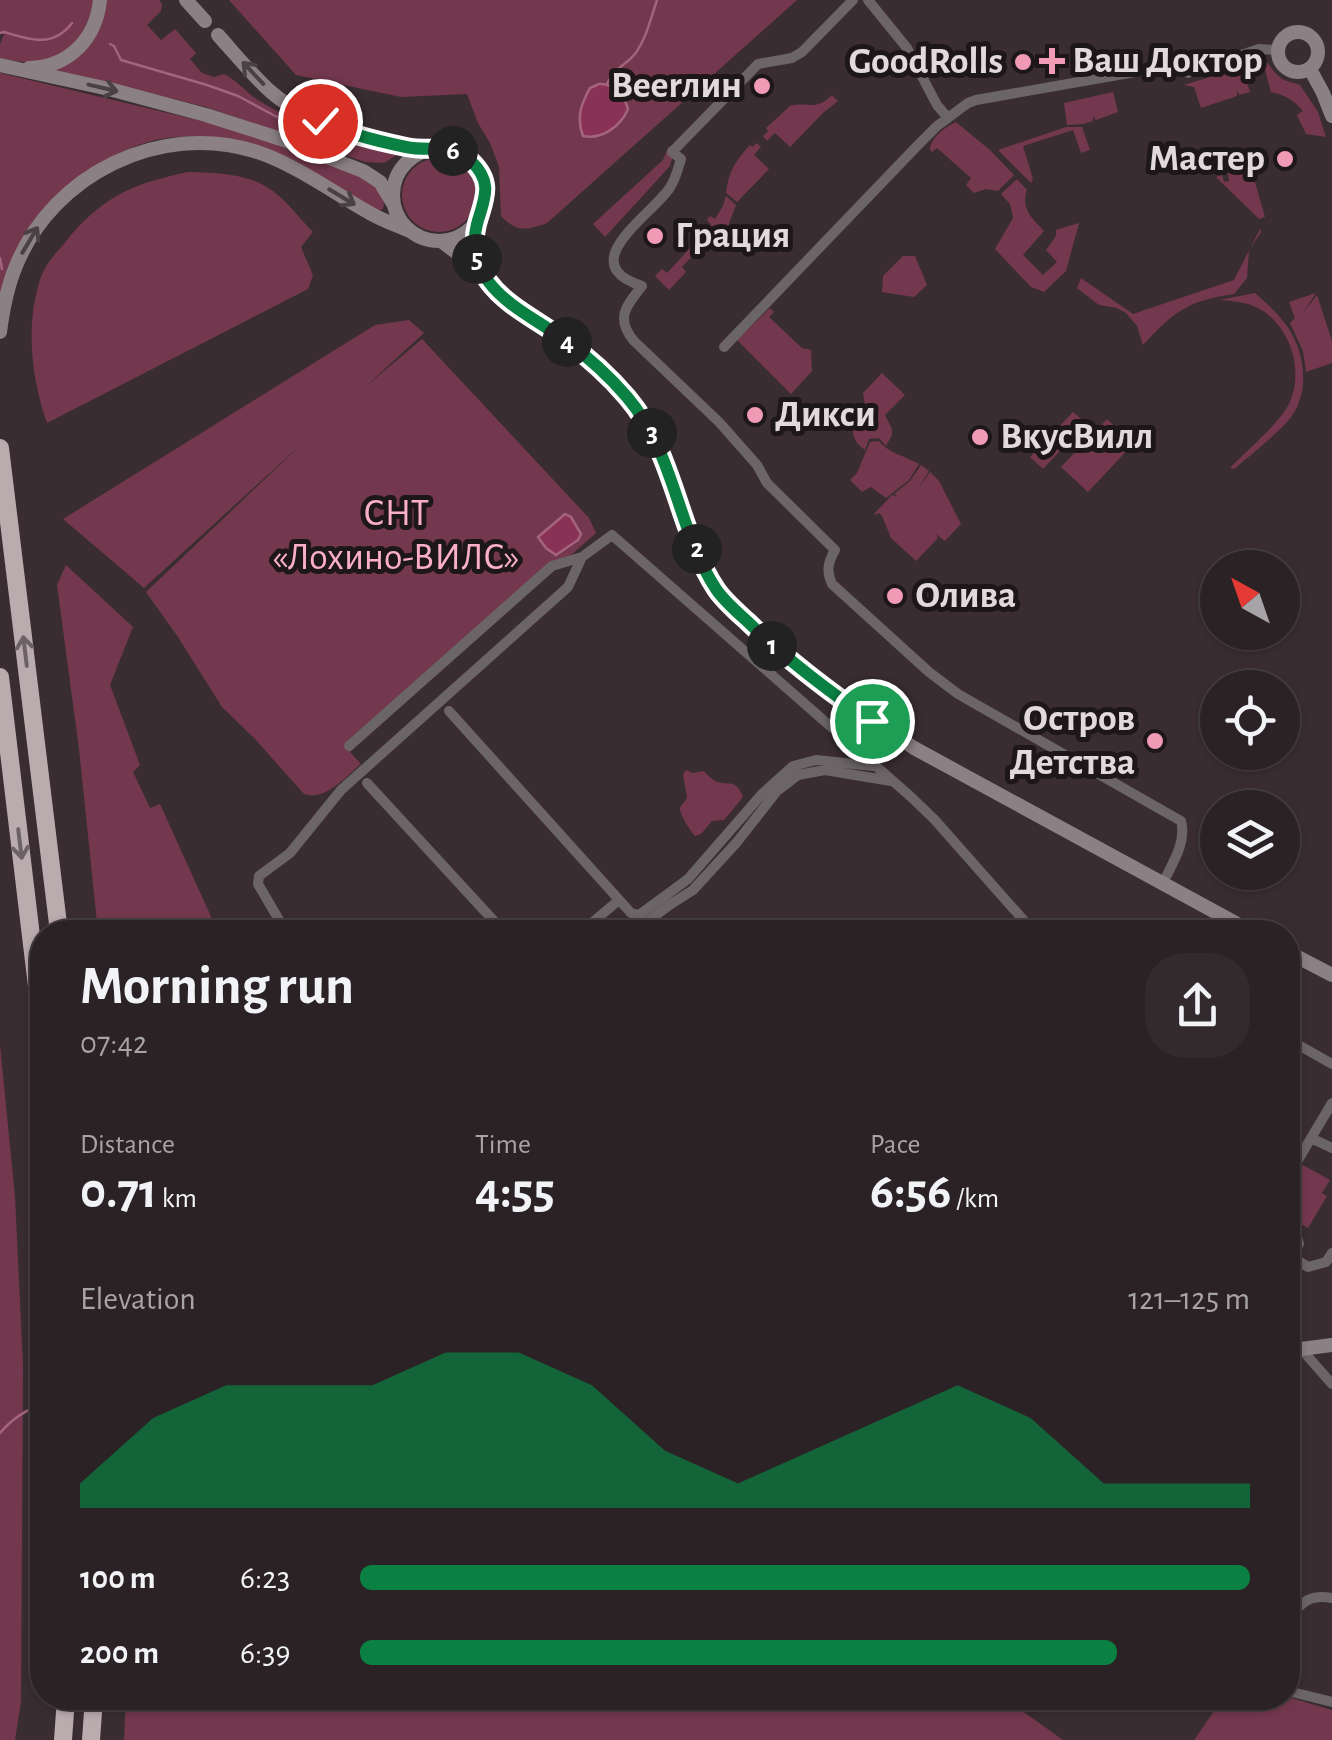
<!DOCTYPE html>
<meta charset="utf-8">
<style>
body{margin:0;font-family:"Alegreya Sans",sans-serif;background:#332a2d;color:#f1f3f6;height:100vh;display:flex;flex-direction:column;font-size:38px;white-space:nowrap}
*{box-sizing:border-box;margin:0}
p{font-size:32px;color:#a6a4a7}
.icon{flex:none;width:55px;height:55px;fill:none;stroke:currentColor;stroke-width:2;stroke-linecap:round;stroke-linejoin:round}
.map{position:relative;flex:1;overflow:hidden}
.details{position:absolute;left:30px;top:920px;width:1270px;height:790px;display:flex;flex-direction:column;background:#2b2225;border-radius:40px;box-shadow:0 2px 8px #0004,0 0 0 2px #473f42}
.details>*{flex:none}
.needle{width:65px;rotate:320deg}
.buttons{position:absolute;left:1200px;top:550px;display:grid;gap:20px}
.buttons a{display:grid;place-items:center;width:100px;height:100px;border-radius:50%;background:#2b2225;box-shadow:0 2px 8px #0004,0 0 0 2px #473f42;font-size:50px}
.pin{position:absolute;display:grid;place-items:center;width:85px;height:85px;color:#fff;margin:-42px;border:5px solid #fff;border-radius:50%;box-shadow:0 2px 10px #0007}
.km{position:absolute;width:50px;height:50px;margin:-25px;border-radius:50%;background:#222;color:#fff;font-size:28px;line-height:50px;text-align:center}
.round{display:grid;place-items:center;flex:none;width:105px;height:105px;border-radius:40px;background:#332a2d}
.overview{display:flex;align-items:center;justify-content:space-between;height:170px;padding:0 50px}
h1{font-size:55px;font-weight:700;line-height:75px}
.stats{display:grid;grid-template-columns:repeat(3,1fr);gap:15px;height:170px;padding:10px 50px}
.stats div{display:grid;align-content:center}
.stats b{font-size:50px;font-weight:700}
.stats small{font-size:28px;font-weight:400}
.stats p{font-size:28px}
.chart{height:280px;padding:20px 50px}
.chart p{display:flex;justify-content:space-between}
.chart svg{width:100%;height:180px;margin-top:10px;fill:#0b8043;opacity:.7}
ul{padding:0 50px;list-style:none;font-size:32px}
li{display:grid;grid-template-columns:160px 120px 1fr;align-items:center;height:75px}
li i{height:25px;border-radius:12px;background:#0b8043}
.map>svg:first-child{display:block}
</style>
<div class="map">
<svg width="1332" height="1740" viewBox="0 0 1332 1740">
<rect width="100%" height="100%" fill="#392d31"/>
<path fill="#74384e" d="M0,0H94C83,54 53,71 0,58V44L4,34H0Z
M105,0H159L162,4L161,11L147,25L161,40L175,29L196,53L190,59L202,73L214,77L224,74C237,80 247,94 261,102C310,130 346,139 400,150V153L384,163L365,162L206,107L114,84L54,72V70L61,67Z
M229,0H797L547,223C527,230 517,233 501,216L499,167L490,143L478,123L467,94L401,97L296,75Z
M1261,55L1277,75L1284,80L1300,85L1318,112L1326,137L1306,134L1297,115L1303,111C1294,100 1285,95 1271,92Z
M1242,67L1250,92L1239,95L1237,90V96L1201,108L1194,87L1184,85Z
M0,73L210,123L278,145L368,179L379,191L384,203L383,209L378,211C350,195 321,176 291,162C274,154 251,151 232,146C220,143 207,138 195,137C128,131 50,189 19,245C9,263 5,284 0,303Z
M1113,92L1118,112L1096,120L1093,116V121L1083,124L1067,125L1064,103Z
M832,95L838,101L823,113L790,147L775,133L767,141L763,136L768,131L766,128L790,106C808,101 815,112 832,95Z
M956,122L991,151L1014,175L998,191L986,189L974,193L966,185L971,178L937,148L932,152L930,150C930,138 945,127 956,122Z
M1066,127H1082L1090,150L1081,153L1073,130L1023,146L1033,179L1031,183L998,150Z
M757,143L761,147L754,155L769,169L737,202L726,193C728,172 736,160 750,145L752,147Z
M669,146L674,151L670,166L605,237L593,224L663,160Z
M402 195a37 37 0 1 1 74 0a37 37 0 1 1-74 0Z
M1250,165L1265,217L1259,219L1216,177L1222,175L1224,182L1229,181L1228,173Z
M188,172C217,173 249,173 273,191C288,202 300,219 313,232L301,247L313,275L308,289L47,423C31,377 25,323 41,277C45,265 55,254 63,245C100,198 130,184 188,172Z
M1017,179L1027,190C1021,209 1031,217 1044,231L1023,255L1043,275L1057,262L1046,250L1056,236V230L1079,223L1066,271L1044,292L1031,287L995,249L1013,218L1010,204L1001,194Z
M726,196L736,205L727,229L716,240L711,236L682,267L686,272L669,290L655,276L662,269L667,273L704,233L700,229L702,226L711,230V225L707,220L710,216L715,219L723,206Z
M1260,229L1261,232L1249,250L1247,278L1234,294C1187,301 1175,311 1143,345L1137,326L1126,313L1117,308L1099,305L1077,288L1081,278L1133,314L1234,280Z
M903,256H915L927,285L914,297L882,292L883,276Z
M1255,293C1265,302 1275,311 1283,321C1306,348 1312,395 1287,422C1271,439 1252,454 1234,469L1230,468C1248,449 1277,426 1289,404C1305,371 1290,325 1258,308C1246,302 1233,301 1220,300Z
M1316,293L1303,313L1317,295L1332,341V363L1306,372L1303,351L1290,323L1295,318L1289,302Z
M770,308L774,312L769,317L802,348L811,350L812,371L791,394L737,340Z
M409,320L424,333L365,387L422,339L589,518L596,533L350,752L361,764C344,778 326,801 304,794L255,739L222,707L178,637L146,592L306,440L144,588L63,519L375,325Z
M882,373L905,395L885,415L892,429V435L886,446L879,438L869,439L865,450C848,439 850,421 866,411L863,393Z
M1073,412L1086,423L1043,469L1030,457Z
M1107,419L1133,444L1088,492L1061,467Z
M879,441C888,453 905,456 919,464L909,480L886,498L871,487L862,492L850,480L857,473L870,442Z
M921,465L929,471L918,489L930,472L939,481L961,524L945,541L936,534L938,538L916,561L891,538L882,516L879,513L875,515L874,514L892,495L899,497L894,494L910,481Z
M66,565L133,627L110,685L140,765L133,772L150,808L160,804L218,932H98L79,749L57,585Z
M687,770L692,773L704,771C705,773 713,780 715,781C729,787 735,777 743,797L724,820L712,821L701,834L695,836C691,832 679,813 680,808C682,804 686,801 687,797L683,774Z
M0,1045L15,1197L23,1366L21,1702L15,1740H0Z
M1303,1165L1330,1180L1322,1193L1327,1196L1308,1228L1288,1216V1192Z
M1288,1697L1332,1710V1740H1194L1223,1698Z
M126,1698H1004L1063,1740H124Z"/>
<path fill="#8a3255" stroke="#a4647d" stroke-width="2.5" d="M599,84C614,83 624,95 628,109C621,126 602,140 583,136C576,118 581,104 590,88Z
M565,514L571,517L581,534L578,540L556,555L546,548L538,537Z"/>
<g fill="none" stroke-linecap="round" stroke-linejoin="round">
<path stroke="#a4647d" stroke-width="2.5" d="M0,33L4,32C30,40 53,48 72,23
M110,44L114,46L121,60L207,85L238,96L277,117
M607,84C616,66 624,67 635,54C646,39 651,18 657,0
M0,258L2,269
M0,1433C12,1419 24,1410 42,1405"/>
<path stroke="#6b6567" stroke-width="10" d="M853,0L802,52L792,58L758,64L672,152L681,159C678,169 675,181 669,189C649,217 573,264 642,286C626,306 615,318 634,341L719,422L757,465L767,483L835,550C828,562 826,571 832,584L929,672L958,694L1181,821C1187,842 1172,864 1163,883
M868,0L907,48L937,105L948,118
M724,347L919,144L937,126L968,103L976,100L1175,65L1188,73L1259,49L1277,50
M449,711L631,913L639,915L688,879L762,794L793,766L816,760L873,766
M349,746L552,566L582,557L612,535L910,796L934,819L1034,932
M367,783L504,932
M286,932L258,884L259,876L290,853L341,790L568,587L582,557
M581,932L619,900
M633,932L671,904L693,890L737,842L777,791L798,775L825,770L891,781
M1288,1039L1332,1064
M1311,1138L1332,1103
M1288,1177L1311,1138L1332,1148
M1288,1221L1294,1227L1299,1244L1288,1260
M1292,1257L1308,1267L1326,1262L1332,1253
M1288,1334L1332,1384
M1288,1361L1301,1349
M1288,1618C1302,1602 1310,1594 1332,1598
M1288,1691L1332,1702"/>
<path stroke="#8b8184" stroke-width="14" d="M186,0L205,21
M1278 52a20 20 0 1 1 40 0a20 20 0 1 1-40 0Z
M218,35C235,54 252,75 271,92C313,128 372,141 424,150
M0,65L109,89L206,115L281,139L363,171L380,182L394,205
M29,68C69,67 96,39 100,0
M1310,69L1323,93L1332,116
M393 195a46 46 0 1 1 92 0a46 46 0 1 1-92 0Z
M477,221L475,249L483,271
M441,241L465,259L503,297L568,342L595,365L628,398L654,435L669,471L704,566L718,592L774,648L828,690L914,748L1252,932
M0,332C3,309 7,287 16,266C53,174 160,122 254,151C295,164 331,191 368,212C381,220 396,225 410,231
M1288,952L1332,975
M1301,1349L1332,1345"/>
<path stroke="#baabaf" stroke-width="18" d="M0,448L59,932
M0,677L42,1028
M63,1740L66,1698
M91,1740L94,1698"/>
</g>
<defs><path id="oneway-shaft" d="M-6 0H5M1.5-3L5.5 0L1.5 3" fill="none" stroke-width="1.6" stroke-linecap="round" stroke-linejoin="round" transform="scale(2.5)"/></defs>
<g stroke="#494144">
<use href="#oneway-shaft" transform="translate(253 73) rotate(-133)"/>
<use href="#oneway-shaft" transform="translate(103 88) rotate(13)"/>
<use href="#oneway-shaft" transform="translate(342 197) rotate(31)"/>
<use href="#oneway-shaft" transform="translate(30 240) rotate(-59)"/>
</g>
<g stroke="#6c6164">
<use href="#oneway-shaft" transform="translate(25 651) rotate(-97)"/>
<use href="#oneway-shaft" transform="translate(20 844) rotate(83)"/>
</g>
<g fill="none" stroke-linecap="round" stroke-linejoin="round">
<g stroke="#fff" stroke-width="20">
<path id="route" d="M320,121C347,134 377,141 406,147C429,152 452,143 471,161C494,183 484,199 477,224C472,243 476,265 488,281C507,307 541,322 566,341C588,357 610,377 627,397C675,453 677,529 716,589C724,601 737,612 748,622C786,659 828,691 872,721"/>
</g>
<use href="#route" stroke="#0b8043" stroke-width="12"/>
</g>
<g fill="#f09ab6" stroke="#1d1719" stroke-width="4">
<path d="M1047 46h10v10h10v10h-10v10h-10v-10h-10v-10h10z"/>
<circle cx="1023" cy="62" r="10"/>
<circle cx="762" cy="86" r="10"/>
<circle cx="1285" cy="159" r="10"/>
<circle cx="655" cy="236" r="10"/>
<circle cx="755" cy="415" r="10"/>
<circle cx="980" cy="437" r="10"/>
<circle cx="895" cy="596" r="10"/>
<circle cx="1155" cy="741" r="10"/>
</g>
<g text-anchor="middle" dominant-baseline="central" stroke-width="10" stroke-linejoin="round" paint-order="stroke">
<g font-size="38" font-weight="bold" fill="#e1d9db" stroke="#1d1719" text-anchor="start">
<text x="1072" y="61">Ваш Доктор</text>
<text x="1003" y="62" text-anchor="end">GoodRolls</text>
<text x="742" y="86" text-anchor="end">Beerлин</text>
<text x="1265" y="159" text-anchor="end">Мастер</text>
<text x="675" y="236">Грация</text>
<text x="775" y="415">Дикси</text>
<text x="1000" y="437">ВкусВилл</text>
<text x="915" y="596">Олива</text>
<text x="1135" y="719" text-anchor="end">Остров<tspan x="1135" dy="44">Детства</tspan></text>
</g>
<g font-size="38" fill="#fbafc7" stroke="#1d1719">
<text x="396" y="514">СНТ<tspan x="396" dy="44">«Лохино-ВИЛС»</tspan></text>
</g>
</g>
</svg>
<div class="buttons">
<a><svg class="needle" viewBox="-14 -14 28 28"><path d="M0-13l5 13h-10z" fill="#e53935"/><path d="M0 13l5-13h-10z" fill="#a6a4a7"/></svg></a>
<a><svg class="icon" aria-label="locate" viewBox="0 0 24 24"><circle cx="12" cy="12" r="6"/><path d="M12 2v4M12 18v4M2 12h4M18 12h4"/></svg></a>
<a><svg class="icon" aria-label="layers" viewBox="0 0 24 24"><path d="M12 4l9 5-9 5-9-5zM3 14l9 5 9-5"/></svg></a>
</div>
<div class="pin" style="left:872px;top:721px;background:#1e9e55"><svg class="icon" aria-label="arrive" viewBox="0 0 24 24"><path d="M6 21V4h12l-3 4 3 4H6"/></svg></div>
<div class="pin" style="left:320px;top:121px;background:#d93025"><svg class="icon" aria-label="check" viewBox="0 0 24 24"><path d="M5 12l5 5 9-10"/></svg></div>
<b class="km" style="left:772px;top:646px">1</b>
<b class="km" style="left:697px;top:549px">2</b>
<b class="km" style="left:652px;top:433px">3</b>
<b class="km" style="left:567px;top:342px">4</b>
<b class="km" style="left:477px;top:259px">5</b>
<b class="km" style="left:453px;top:151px">6</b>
<section class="details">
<div class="overview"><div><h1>Morning run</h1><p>07:42</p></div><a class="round"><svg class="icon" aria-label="share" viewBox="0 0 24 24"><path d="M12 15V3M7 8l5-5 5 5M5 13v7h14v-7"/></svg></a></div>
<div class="stats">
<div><p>Distance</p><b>0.71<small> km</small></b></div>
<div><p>Time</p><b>4:55</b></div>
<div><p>Pace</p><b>6:56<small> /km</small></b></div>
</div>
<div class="chart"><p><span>Elevation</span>121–125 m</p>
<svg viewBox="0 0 160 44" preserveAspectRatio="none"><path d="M0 44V38L10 22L20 14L30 14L40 14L50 6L60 6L70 14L80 30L90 38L100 30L110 22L120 14L130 22L140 38L150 38L160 38V44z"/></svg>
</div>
<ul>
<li><b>100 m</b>6:23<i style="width:100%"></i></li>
<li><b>200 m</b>6:39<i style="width:85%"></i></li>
</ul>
</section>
</div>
